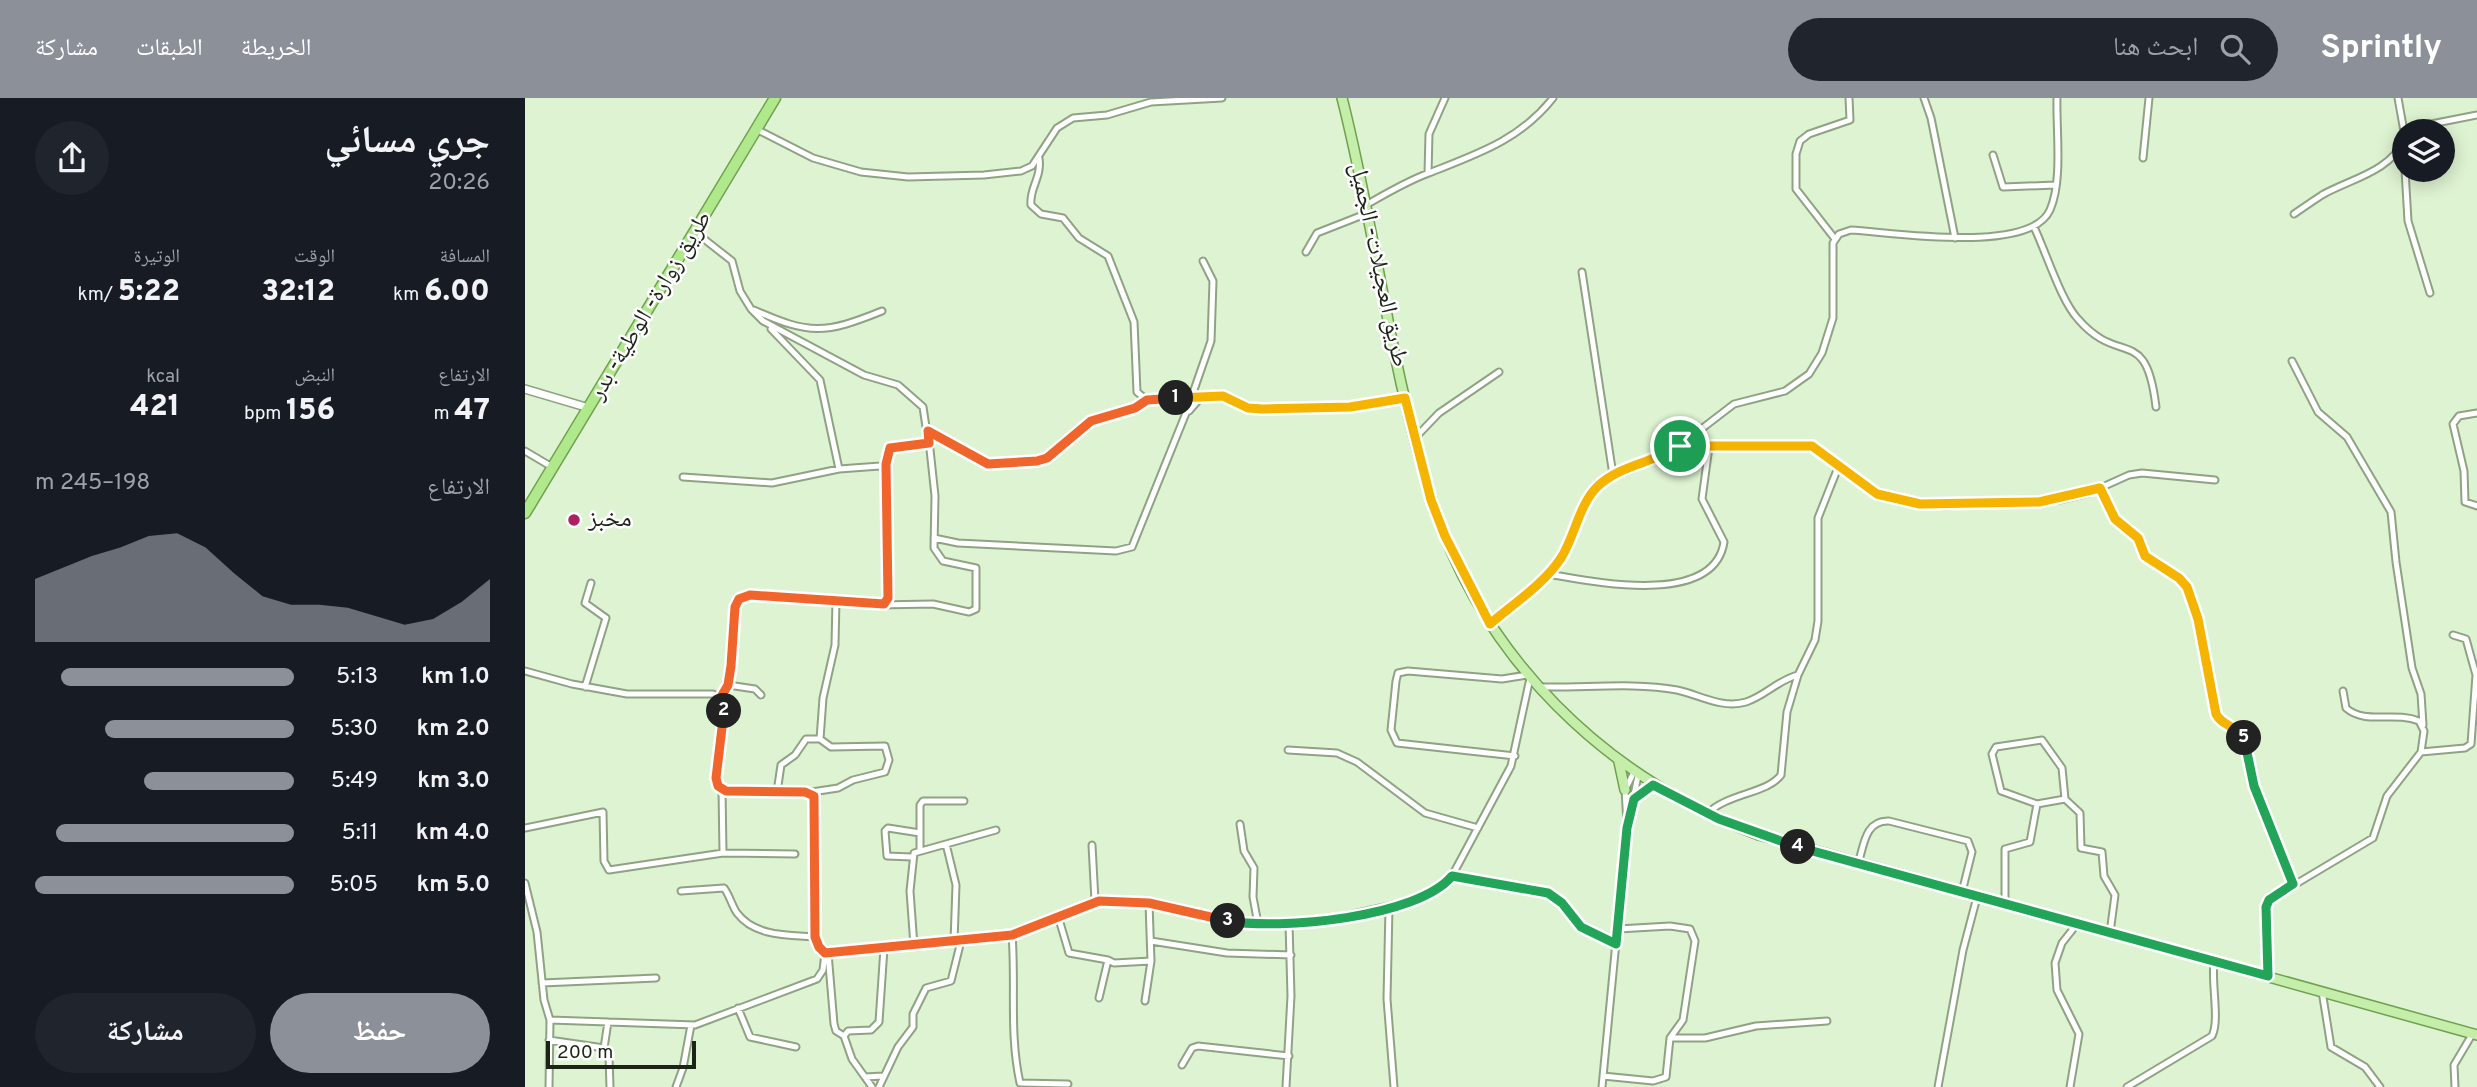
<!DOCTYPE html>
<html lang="ar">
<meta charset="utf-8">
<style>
body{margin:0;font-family:Overpass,"Noto Naskh Arabic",sans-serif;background:#20242c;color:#f1f3f6;direction:rtl;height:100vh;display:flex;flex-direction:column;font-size:26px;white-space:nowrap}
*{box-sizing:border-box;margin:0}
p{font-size:23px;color:#9ea1a6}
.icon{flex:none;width:38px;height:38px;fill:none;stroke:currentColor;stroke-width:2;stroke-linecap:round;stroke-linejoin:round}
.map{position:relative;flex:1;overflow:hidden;direction:ltr}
.sheet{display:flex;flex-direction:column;background:#171b24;width:525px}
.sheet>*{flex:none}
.fabs{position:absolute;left:1867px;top:21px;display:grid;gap:14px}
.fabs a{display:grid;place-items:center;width:63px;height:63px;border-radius:50%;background:#171b24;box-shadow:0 4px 18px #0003;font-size:35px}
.scale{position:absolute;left:21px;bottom:18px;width:150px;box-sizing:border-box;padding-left:7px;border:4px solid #1c2418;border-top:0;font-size:19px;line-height:24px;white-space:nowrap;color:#1c2418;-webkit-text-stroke:5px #fff;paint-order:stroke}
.pin{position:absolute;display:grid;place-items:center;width:60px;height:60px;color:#fff;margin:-30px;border:4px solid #fff;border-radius:50%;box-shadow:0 2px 7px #0007}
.km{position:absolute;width:35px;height:35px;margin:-18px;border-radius:50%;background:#222;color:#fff;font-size:19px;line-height:35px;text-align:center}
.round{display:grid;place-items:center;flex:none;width:74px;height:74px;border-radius:37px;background:#20242c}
.headline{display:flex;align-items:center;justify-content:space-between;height:119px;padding:0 35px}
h1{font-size:38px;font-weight:800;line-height:52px}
.metrics{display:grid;grid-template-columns:repeat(3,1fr);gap:10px;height:119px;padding:7px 35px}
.metrics div{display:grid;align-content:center}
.metrics b{font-size:30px;font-weight:800}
.metrics small{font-size:19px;font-weight:400}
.metrics p{font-size:19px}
.chart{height:196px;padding:14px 35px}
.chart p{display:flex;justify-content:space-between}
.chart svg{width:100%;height:126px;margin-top:7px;fill:#8c9099;opacity:.7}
.action{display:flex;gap:14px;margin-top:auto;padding:14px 35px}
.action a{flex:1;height:80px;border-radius:42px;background:#8c9099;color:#fff;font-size:28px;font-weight:800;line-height:80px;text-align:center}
.action a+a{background:#20242c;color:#f1f3f6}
ul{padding:0 35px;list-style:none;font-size:23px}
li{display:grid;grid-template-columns:112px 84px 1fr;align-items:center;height:52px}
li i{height:18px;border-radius:9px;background:#8c9099}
header{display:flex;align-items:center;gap:42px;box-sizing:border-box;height:98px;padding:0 35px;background:#8c9099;color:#fff}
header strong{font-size:33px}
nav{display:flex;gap:38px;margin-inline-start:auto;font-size:24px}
.search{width:490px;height:63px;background:#20242c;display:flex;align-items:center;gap:18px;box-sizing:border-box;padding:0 24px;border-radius:38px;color:#9ea1a6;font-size:26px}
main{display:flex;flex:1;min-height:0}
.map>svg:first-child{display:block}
</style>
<header>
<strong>Sprintly</strong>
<div class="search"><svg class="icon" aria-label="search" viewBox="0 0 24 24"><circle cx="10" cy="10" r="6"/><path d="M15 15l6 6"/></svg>ابحث هنا</div>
<nav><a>الخريطة</a><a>الطبقات</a><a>مشاركة</a></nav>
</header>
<main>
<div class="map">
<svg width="1952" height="989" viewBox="0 0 1952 989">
<rect width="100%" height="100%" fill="#def3d2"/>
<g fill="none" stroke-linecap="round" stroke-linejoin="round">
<g stroke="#8fa384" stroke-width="9">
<path id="minor" d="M1399,0L1406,20L1430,140
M1873,0L1880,39
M231,31L288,60L336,74L383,79L459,77L496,73L507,68L532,30L548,20L582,17L626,4L697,0
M1886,33L1896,28L1952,17
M1880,50V59
M1468,57L1478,89L1530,87
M514,60C517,80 504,90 506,107L516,116L538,120L554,140L583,158L609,224L612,294L622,302C647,301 676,293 700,298C714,301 722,310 737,311L825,309L880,300
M1618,60L1624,0
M1880,72L1883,123L1905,195
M903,75L904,36L920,0
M841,107C862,95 882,83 904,75C952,56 995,42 1028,0
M1769,116C1779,109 1788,103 1797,97C1825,81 1865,74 1880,41
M1509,129C1521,154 1536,203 1553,221C1595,270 1621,225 1631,309
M170,134L207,163L215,193L226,211L238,223L339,277L373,287L398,309L401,329L406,336L463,366L511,364L522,360L560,326L610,310L622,302
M1310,141L1271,91V56L1275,43L1284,36L1325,22L1324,0
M781,154L792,135L843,115
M1057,174L1088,377
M229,212C285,237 300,236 357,213
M246,231L295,282L314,371
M1767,263L1793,314L1822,339L1866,414L1871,464L1887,570L1896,596L1898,627
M664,313L677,298
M1952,315L1934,318L1928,326L1939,373L1940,404L1952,408
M890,340L914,315L974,274
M1155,348H1287L1358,399L1420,408L1534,402L1564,395L1604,377L1617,375L1690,382
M0,353L27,369
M158,379L247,385L314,371L355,368L361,366L362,354L367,348L404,345
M1575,390L1590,421L1613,440L1621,458L1654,479L1662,489L1680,553L1691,616L1694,621L1715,634L1722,643L1729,688L1767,786
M409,440L433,445L591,453L607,449L661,315L686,243L688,183L678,163
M1023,476C1065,483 1189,510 1199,444L1177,401L1184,349
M359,506L363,500L361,366
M965,526L1023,476L1035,460L1067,394L1080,382L1145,355L1209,306L1260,293L1284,276L1297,255L1308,220V145L1314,136L1326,132C1367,134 1505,157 1525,112C1538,83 1531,32 1532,0
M0,573L47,586L102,596H188L196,599L199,611L191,680L193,688L201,693L280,694L289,698L290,839L294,850L303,855L478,838L574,803L624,805L723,826L797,823L900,800L915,791L927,778L986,668L1005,580
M203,587L230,591L236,597
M60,589L81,520L60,505L66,485
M1017,589C1061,590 1109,584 1152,592C1175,597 1197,611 1221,604C1240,598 1253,582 1273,577
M1818,593L1821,610C1840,627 1869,613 1894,623L1899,633L1896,654
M196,599C209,575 204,508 218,498L311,502L352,507L408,506L444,514L451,511V470L418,463L409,450L410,398L403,333
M295,641L298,600L310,547L311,502
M763,652L812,655L832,664L900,715L953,730
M990,658L872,645L866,632L871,583L873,575L883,573L977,581L1002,577
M197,691L198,755
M252,694L256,667L270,657L281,641H295L306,649L360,648L364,662L360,674L328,682L313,690L287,694
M1512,706L1476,693L1467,656L1471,649L1517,642L1537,670L1540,701
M1182,716C1202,695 1242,696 1256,677L1262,614L1273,577L1290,542L1293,523V420L1314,367
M1102,725L1100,692L1109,674
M715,726L719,753L729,770L728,799L733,826
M0,730L78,714L79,763L84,772L198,755L270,756
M421,746L431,787L429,844
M567,747L570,803
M395,751V707L398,703H439
M387,759L362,758L360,733L363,730L395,735
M1333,766C1339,747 1340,722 1364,723L1443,743L1447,754L1437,794
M927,778L1023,795L1037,805L1056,829L1091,846
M0,785L12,834L19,902L25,922L24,989
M156,793L199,790C205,798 207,808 212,815C230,839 264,837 290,839
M1480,806V751L1505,744L1512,706L1540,701L1555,715L1556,750L1577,754L1579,778L1590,797L1585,835
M864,810L862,901L869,989
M533,818L544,855L583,862
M487,837C491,887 484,935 495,985L543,986
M626,843L702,855L766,857
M389,848L385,793L389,755L471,732
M303,855L309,926L311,933L319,938
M1743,878L1741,809L1744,802L1848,740L1862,698L1896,654L1940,650L1946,646L1951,577L1941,541L1928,537
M17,885L131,880
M1797,893L1806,949L1840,969L1855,989
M574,900L583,862L589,865L626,863
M620,903L626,863L624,805
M213,910L225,939L271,949
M25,922L170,927L292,881L298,872L300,855
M1145,940H1180L1231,928L1302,923
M24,942L79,950L84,959L85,989
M79,950L83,924
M657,967L667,950L673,948L764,958
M1078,978L1128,983L1141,979L1145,940L1158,922L1170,843L1165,831L1145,828L1093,831
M340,979L358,978
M151,989L158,970L166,927
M347,989L327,961L319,938L323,933L346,932L354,924L359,850
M354,989L373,949L388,929V916L401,890L426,883L436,843
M761,989L766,898L764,825
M1077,989L1102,730L1113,678
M1413,989L1438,852L1452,799
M1545,989L1554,936L1532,892L1530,865L1537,845L1552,826
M1602,989L1687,938C1695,922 1686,886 1689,863
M1930,989L1929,967L1948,935"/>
</g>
<g stroke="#8fa384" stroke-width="10">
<path id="tertiary" d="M0,291L64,310"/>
</g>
<g stroke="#70a051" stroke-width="12">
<path id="primary" d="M817,0C851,133 865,271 907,402C957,560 1080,680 1234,737L1952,937
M1094,664L1100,692
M1109,701L1128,687"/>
</g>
<g stroke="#70a051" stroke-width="13">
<path id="trunk" d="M0,415L250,0"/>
</g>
<use href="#minor" stroke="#fff" stroke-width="5"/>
<use href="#tertiary" stroke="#fff" stroke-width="7"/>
<use href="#primary" stroke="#c4eea9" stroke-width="9"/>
<use href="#trunk" stroke="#b0e88c" stroke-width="10"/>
</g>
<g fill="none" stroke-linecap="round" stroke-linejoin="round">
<g stroke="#fff" stroke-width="14">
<path id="split-1" d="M651,300L698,298L723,310L737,311L825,309L880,300L906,402L920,438L965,526C988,506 1019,486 1036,460C1050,438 1054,406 1073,388C1095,367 1130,364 1155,348"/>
</g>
<g stroke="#fff" stroke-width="14">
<path id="split-2" d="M199,613L196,599L203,587L206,568L210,509L214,501L225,497L359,506L363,500L361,366L365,350L404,345L403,333L463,366L512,363L522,360L566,323L610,310L622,302L651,300"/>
</g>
<g stroke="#fff" stroke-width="14">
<path id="split-3" d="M199,613L191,680L193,688L201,693L280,694L289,698L290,839L294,849L300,855L487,837L574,803L624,805L703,823"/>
</g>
<g stroke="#fff" stroke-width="14">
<path id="split-4" d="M703,823C755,832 892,820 927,778L1023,795L1037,805L1056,829L1091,846L1102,730L1109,701L1128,687L1194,721L1273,749"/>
</g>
<g stroke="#fff" stroke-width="14">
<path id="split-5" d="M1273,749L1743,878L1741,809L1744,802L1768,786L1729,688L1719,640"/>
</g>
<g stroke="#fff" stroke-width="14">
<path id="split-6" d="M1155,348H1287L1352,396L1395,406L1514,404L1575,390L1590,421L1613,440L1620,458L1654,480L1662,489L1673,521L1691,616C1697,628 1712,628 1719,640"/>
</g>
<use href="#split-1" stroke="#f5b400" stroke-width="9"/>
<use href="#split-2" stroke="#f0652b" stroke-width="9"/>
<use href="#split-3" stroke="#f0652b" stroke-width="9"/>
<use href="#split-4" stroke="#22a559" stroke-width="9"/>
<use href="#split-5" stroke="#22a559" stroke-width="9"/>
<use href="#split-6" stroke="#f5b400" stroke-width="9"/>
</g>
<circle fill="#ac205f" stroke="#fff" stroke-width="2.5" cx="49" cy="422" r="7"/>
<g text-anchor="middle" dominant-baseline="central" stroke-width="5" stroke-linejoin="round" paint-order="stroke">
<g font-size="24" fill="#1c2418" stroke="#fff">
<text transform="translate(853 167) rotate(78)">طريق العجيلات- الجميل</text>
<text transform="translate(126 208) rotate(-59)">طريق زوارة- الوطية- بدر</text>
</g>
<g font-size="24" fill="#1c2418" stroke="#fff" text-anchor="start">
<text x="63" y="422">مخبز</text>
</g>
</g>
</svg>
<div class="fabs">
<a><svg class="icon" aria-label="layers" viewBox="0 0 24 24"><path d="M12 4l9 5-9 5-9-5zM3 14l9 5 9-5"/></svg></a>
</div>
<div class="scale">200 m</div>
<div class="pin" style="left:1155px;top:348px;background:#1e9e55"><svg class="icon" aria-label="arrive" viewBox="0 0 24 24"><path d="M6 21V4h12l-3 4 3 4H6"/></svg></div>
<b class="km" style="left:651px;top:300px">1</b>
<b class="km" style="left:199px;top:613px">2</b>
<b class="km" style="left:703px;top:823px">3</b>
<b class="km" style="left:1273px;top:749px">4</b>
<b class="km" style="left:1719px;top:640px">5</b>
</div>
<section class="sheet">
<div class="headline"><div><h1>جري مسائي</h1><p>20:26</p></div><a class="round"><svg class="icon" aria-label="share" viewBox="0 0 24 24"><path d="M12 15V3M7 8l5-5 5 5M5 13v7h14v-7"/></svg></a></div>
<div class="metrics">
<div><p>المسافة</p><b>6.00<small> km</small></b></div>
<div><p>الوقت</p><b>32:12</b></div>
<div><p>الوتيرة</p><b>5:22<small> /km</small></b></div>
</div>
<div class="metrics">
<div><p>الارتفاع</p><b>47<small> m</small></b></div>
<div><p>النبض</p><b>156<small> bpm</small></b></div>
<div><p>kcal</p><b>421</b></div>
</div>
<div class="chart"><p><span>الارتفاع</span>198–245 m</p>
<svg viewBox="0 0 160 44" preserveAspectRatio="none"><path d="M0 44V22L10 18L20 14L30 11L40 7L50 6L60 11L70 20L80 28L90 31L100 31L110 32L120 35L130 38L140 36L150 30L160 22V44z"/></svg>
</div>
<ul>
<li><b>1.0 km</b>5:13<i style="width:90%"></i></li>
<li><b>2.0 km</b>5:30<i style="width:73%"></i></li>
<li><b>3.0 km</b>5:49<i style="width:58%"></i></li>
<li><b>4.0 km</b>5:11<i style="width:92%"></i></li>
<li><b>5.0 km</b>5:05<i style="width:100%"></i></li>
</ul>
<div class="action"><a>حفظ</a><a>مشاركة</a></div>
</section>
</main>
